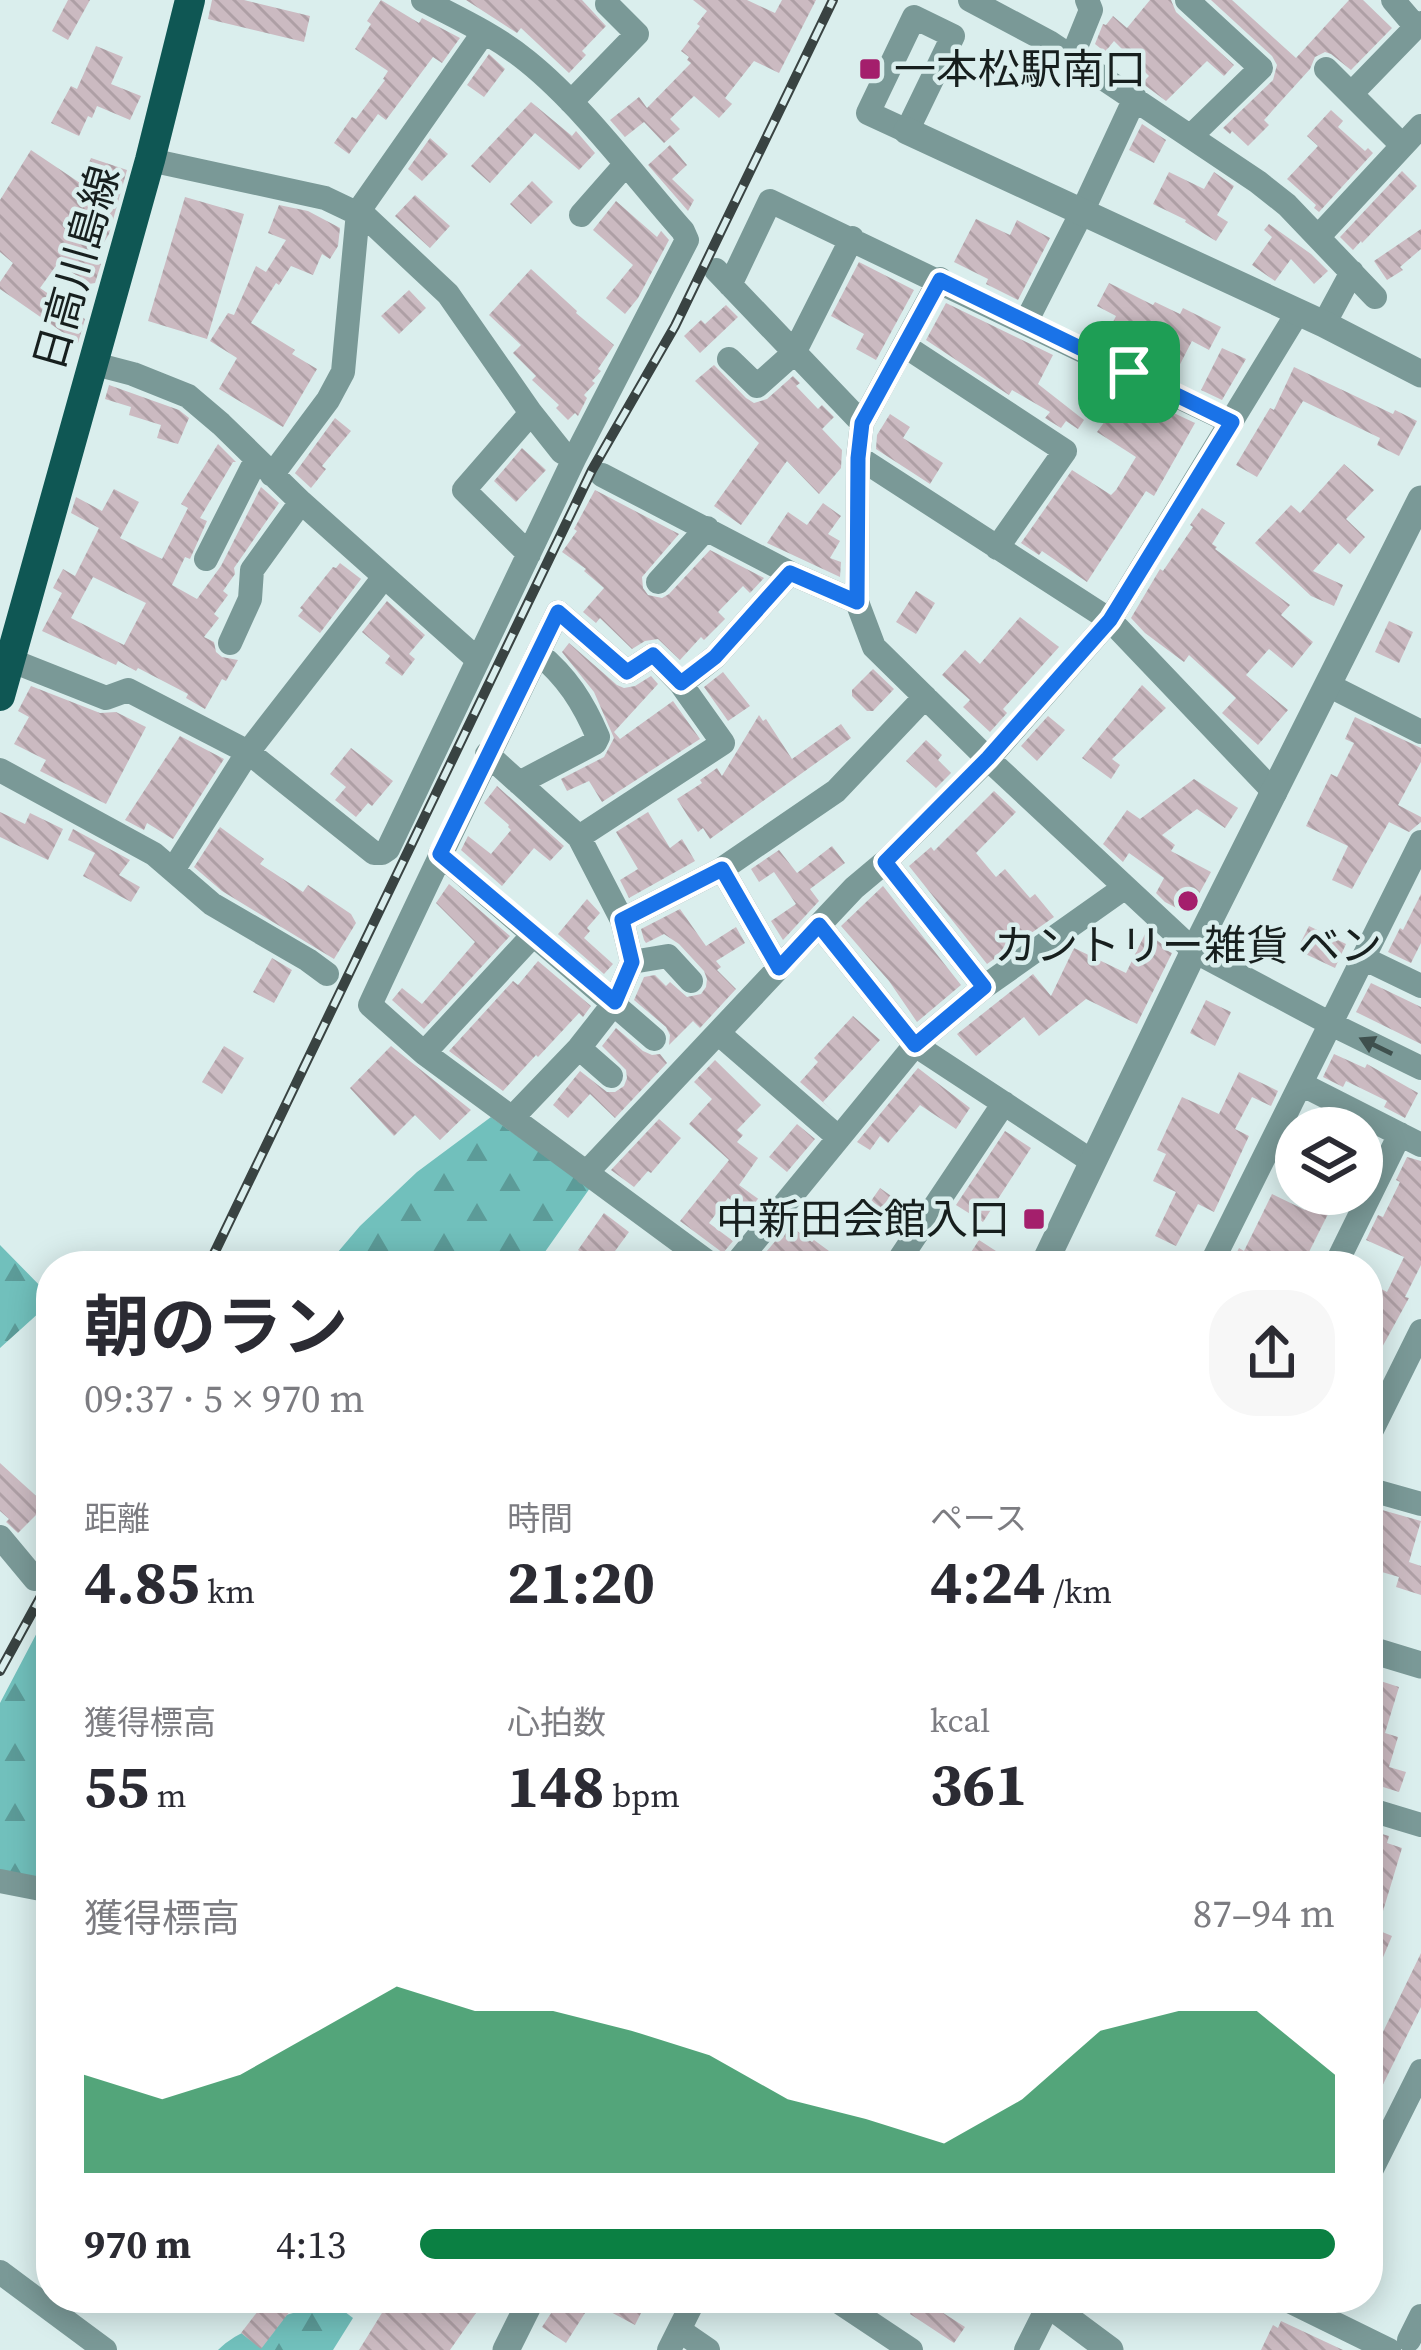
<!DOCTYPE html>
<html lang="ja">
<meta charset="utf-8">
<style>
body{margin:0;font-family:"Source Serif 4","Noto Sans JP",serif;background:#f7f7f7;color:#2b2b33;height:100vh;display:flex;flex-direction:column;font-size:45px;white-space:nowrap}
*{box-sizing:border-box;margin:0}
p{font-size:39px;color:#7c7c81}
.icon{flex:none;width:66px;height:66px;fill:none;stroke:currentColor;stroke-width:2;stroke-linecap:round;stroke-linejoin:round}
.map{position:relative;flex:1;overflow:hidden}
.panel{position:absolute;left:36px;top:1251px;width:1347px;height:1062px;display:flex;flex-direction:column;background:#fff;border-radius:48px;box-shadow:0 6px 30px #0003}
.panel>*{flex:none}
.tools{position:absolute;left:1275px;top:1107px;display:grid;gap:24px}
.tools a{display:grid;place-items:center;width:108px;height:108px;border-radius:50%;background:#fff;box-shadow:0 6px 30px #0003;font-size:60px}
.pin{position:absolute;display:grid;place-items:center;width:102px;height:102px;color:#fff;margin:-51px;border-radius:24px;box-shadow:0 6px 18px #0006}
.round{display:grid;place-items:center;flex:none;width:126px;height:126px;border-radius:48px;background:#f7f7f7}
.overview{display:flex;align-items:center;justify-content:space-between;height:204px;padding:0 48px}
h1{font-size:66px;font-weight:700;line-height:90px}
.figures{display:grid;grid-template-columns:repeat(3,1fr);gap:18px;height:204px;padding:12px 48px}
.figures div{display:grid;align-content:center}
.figures b{font-size:60px;font-weight:700}
.figures small{font-size:33px;font-weight:400}
.figures p{font-size:33px}
.chart{height:336px;padding:24px 48px}
.chart p{display:flex;justify-content:space-between}
.chart svg{width:100%;height:216px;margin-top:12px;fill:#0b8043;opacity:.7}
ul{padding:0 48px;list-style:none;font-size:39px}
li{display:grid;grid-template-columns:192px 144px 1fr;align-items:center;height:90px}
li i{height:30px;border-radius:15px;background:#0b8043}
.map>svg:first-child{display:block}
</style>
<div class="map">
<svg width="1421" height="2350" viewBox="0 0 1421 2350">
<defs>
<pattern id="forest-firs" width="22" height="20" patternUnits="userSpaceOnUse" patternTransform="scale(3)"><rect width="22" height="20" fill="#71c0bc"/><path d="M5 1l3.5 6h-7zM16 11l3.5 6h-7z" fill="#5c9b98"/></pattern>
<pattern id="building-back-hatch" width="6" height="6" patternUnits="userSpaceOnUse" patternTransform="scale(3)"><rect width="6" height="6" fill="#cbbac1"/><path d="M-1 5l2 2M0 0l6 6M5-1l2 2" fill="none" stroke="#ae9fa5"/></pattern>
</defs>
<rect width="100%" height="100%" fill="#daeeed"/>
<path fill="url(#forest-firs)" d="M491,1117L590,1188L535,1266H326L360,1226L417,1172Z
M0,1245L51,1297V1302L0,1348Z
M51,1606V1884L0,1874V1703Z
M332,2302L353,2318L333,2350H218C242,2325 299,2311 332,2302Z"/>
<path fill="url(#building-back-hatch)" fill-rule="evenodd" d="M68,0H90L68,40L52,31Z
M212,0H244L310,16L304,42L208,19Z
M381,0L419,23L422,18L460,38L442,63L433,57L386,120L378,114L349,154L334,143L352,117L356,119L385,80L383,79L388,71L355,49L371,24L367,21Z
M466,0H582L606,26L582,51L586,55L569,73L521,28L517,33Z
M693,0H747L775,13L782,0H816L779,73L754,61L725,98L732,104L719,118L694,96L670,119L680,129L664,143L644,122L625,137L610,120L639,97L647,108L691,63L687,60L689,57L681,51L700,26L697,24L707,11Z
M1150,0H1171L1176,12L1234,65L1224,76L1207,61L1166,101L1142,83L1149,76L1114,41L1105,52L1095,44L1103,24L1106,25L1113,16L1127,28Z
M1211,0H1232L1296,58L1349,0H1363L1392,28L1351,70L1331,54L1325,52L1315,57L1310,69L1264,120L1269,125L1248,146L1232,131L1230,134L1223,128L1273,80L1277,65L1272,56Z
M96,46L123,57L111,84L141,96L130,120L97,106L92,118L88,116L79,136L51,123L71,86L77,89Z
M489,54L505,69L484,97L467,85Z
M531,102L572,136L576,131L595,153L579,170L535,133L490,183L471,166Z
M1331,110L1343,121L1338,127L1365,151L1368,148L1373,153L1319,212L1314,208L1316,205L1287,179L1318,146L1307,136Z
M1142,124L1166,140L1154,163L1129,150Z
M430,138L448,154L422,181L408,169Z
M670,145L687,165L672,179L694,200L688,211L648,165Z
M31,150L80,183L91,158L127,170L109,234L94,259L101,264L95,283L89,284L58,263L40,288L85,319L78,343L0,289V282L13,263L0,252V200Z
M1402,171L1417,186L1362,243L1361,241L1353,250L1340,237Z
M1169,172L1204,189L1214,172L1234,186L1217,215L1228,222L1216,241L1185,222L1186,220L1153,204Z
M532,181L553,202L531,224L510,204Z
M415,195L450,226L430,248L395,216Z
M185,197L244,214L207,339L148,321Z
M616,201L657,237L661,231L669,240L638,298L625,314L606,298L633,265L593,230Z
M279,205L308,211L340,228L338,246L330,259L322,254L313,275L291,266L279,285L276,283L251,323L295,350L292,354L317,369L283,427L219,389L237,358L210,341L228,313L234,315L256,266L266,272L286,240L268,233Z
M976,219L1010,235L1017,220L1050,238L1018,300L986,284L988,279L954,262Z
M1269,224L1311,254L1328,271L1314,284L1291,259L1275,281L1252,265L1272,237L1264,230Z
M1421,229V249L1400,267L1403,270L1387,280L1374,261Z
M859,262L914,290L876,360L856,349L864,334L831,316Z
M531,269L577,311L576,313L614,345L598,369L601,371L592,381L595,383L584,395L587,398L578,416L575,413L568,420L556,408L559,405L532,380L536,376L513,353L521,345L489,315Z
M1109,283L1153,305L1155,302L1180,314L1183,308L1221,327L1209,350L1192,341L1174,376L1143,361L1160,335L1143,323L1121,351L1103,342L1116,316L1097,306Z
M409,290L426,308L399,334L381,316Z
M946,303L1053,355L1038,384L1084,420L1078,429L1066,421L1061,428L1045,418L1050,412L1012,390L1009,395L926,340Z
M726,305L738,317L700,353L684,336L701,320L705,324Z
M1222,348L1246,359L1222,400L1201,390Z
M714,365L746,398L754,403L767,399L793,376L800,383L796,386L818,409L822,405L834,417L822,429L842,450L841,468L819,494L787,461L741,525L714,506L759,443L695,381Z
M1294,367L1393,414L1395,410L1417,421L1399,456L1377,445L1380,438L1303,401L1257,477L1236,465L1270,408L1274,410Z
M109,385L179,410L189,418L178,444L157,438L161,425L129,415L131,407L105,399Z
M1127,391L1195,423L1154,496L1146,491L1087,582L1042,551L1039,555L1021,543L1072,470L1111,495L1116,490L1136,457L1097,432Z
M890,414L910,427L903,438L943,463L930,484L876,449L877,435Z
M335,418L351,431L322,466L326,469L311,488L295,473Z
M218,444L236,462H233L200,518L207,521L190,559L185,557L172,585L197,599L221,566L261,487L279,503L234,568L235,574L223,591L228,595L214,614L219,618L204,637L214,642L216,652L222,657L238,660L226,681L222,679L205,709L186,698L188,694L138,668L136,671L118,661L116,665L42,631L62,593L53,588L63,569L75,576L99,528L71,513L76,497L102,511L114,489L139,502L120,538L162,559L188,508L181,504ZM93,577L146,603L124,645L71,618Z
M522,448L546,470L516,502L494,481Z
M1344,464L1374,490L1346,519L1365,537L1350,554L1338,543L1313,571L1343,585L1334,606L1311,596L1255,543L1291,505L1300,513Z
M595,490L679,534L642,577L643,588L648,595L662,598L669,594L710,550L764,578L750,593L743,586L718,612L725,619L704,640L701,637L680,660L658,639L645,641L632,649L600,618L596,623L583,612L604,588L584,571L586,569L562,552L577,531L574,529Z
M823,503L841,516L828,534L840,541L830,558L841,562L840,577L767,543L788,512L807,525Z
M1202,508L1225,523L1212,544L1217,547L1215,549L1290,605L1281,615L1313,642L1292,668L1269,649L1246,675L1288,710L1258,745L1222,713L1236,698L1189,655L1184,662L1145,633L1131,618L1160,569L1163,571L1193,527L1190,525Z
M340,563L361,579L320,633L298,616L303,610L300,608L333,567L336,568Z
M916,591L935,603L916,634L896,622Z
M387,601L425,635L409,654L415,659L402,676L385,663L390,656L362,632Z
M1020,617L1059,647L1003,709L1007,713L990,732L963,707L970,700L942,675L965,650L980,664Z
M1389,621L1413,632L1399,663L1375,652Z
M569,643L617,685L624,688L635,686L651,676L658,684L614,732L620,739L673,701L700,739L602,802L589,781L567,791L561,779L604,757L614,738L594,692L562,652Z
M873,669L894,689L873,711H867L852,696V690Z
M723,672L750,706L728,721L704,687Z
M1142,685L1166,708L1112,759L1120,765L1111,779L1082,758Z
M31,686L100,713L116,712L146,727L106,804L40,771L46,760L14,744L29,717L18,711Z
M759,715L763,721L766,719L792,759L841,724L851,738L710,839L703,828L698,832L677,799L702,783L700,780L717,768L722,776Z
M1048,716L1065,730L1037,761L1021,746Z
M1355,717L1421,748V762L1398,805L1421,817V822L1409,832L1389,822L1352,889L1332,880L1348,846L1306,826L1331,774L1337,777L1354,743L1345,739Z
M180,736L224,759L173,839L147,823L144,830L125,820Z
M926,740L942,755L938,760L951,773L936,788L906,761Z
M351,748L393,781L372,806L368,803L356,817L335,800L346,787L330,774Z
M1194,779L1238,808L1225,828L1197,809L1162,835L1175,845L1171,851L1211,872L1188,914L1165,902L1156,893L1164,878L1129,853L1123,862L1103,844L1127,810L1140,819Z
M497,786L564,846L550,861L534,848L502,886L461,850L468,836L491,854L511,830L508,827L509,825L484,803Z
M994,791L1016,812L976,853L996,877L1005,869L1030,898L1035,894L1054,917L987,964L909,866L931,847L934,851Z
M0,812L25,824L30,813L63,829L48,860L0,837Z
M648,812L670,848L682,839L695,861L629,898L620,880L638,869L616,832Z
M220,827L264,859L260,864L303,892L308,885L351,914L356,923L334,959L222,891L194,867Z
M73,829L130,860L119,875L140,887L131,902L83,876L95,853L68,840Z
M832,846L845,863L810,889L819,901L783,940L771,921L796,904L774,872L759,882L751,869L779,850L797,873Z
M449,884L510,936L424,1029L392,1000L402,988L422,1004L475,942L436,903Z
M883,886L961,985L917,1022L889,981L841,926Z
M1421,894V943L1411,963L1388,952L1400,928L1403,930Z
M587,899L600,913L587,928L590,931L584,938L613,964L604,974L558,934Z
M680,909L706,946L736,927L745,943L716,961L721,967L717,970L736,989L700,1028L693,1021L669,1045L670,1035L666,1027L634,1000L644,977L655,975L666,986L670,982L687,997L701,994L706,987L707,979L704,971L679,944L664,934L646,943L644,940L641,929Z
M1309,926L1346,944L1335,968L1297,950Z
M1146,932L1163,945L1162,948L1172,953L1137,1024L1086,999L1039,1036L1024,1017L976,1056L957,1034L1033,974L1051,996L1074,948L1126,973Z
M272,958L292,970L274,1003L253,992Z
M538,961L591,1006L583,1017L579,1013L538,1057L536,1055L503,1091L449,1051L513,981L518,985Z
M1371,983L1421,1007V1044L1356,1012Z
M1206,1000L1231,1012L1215,1046L1190,1033Z
M853,1016L880,1040L823,1102L834,1112L800,1082L818,1062L814,1058Z
M616,1028L643,1051L652,1055L660,1054L667,1063L615,1118L590,1094L568,1118L553,1105L580,1071L607,1092H615L624,1086L627,1078L626,1070L602,1046Z
M224,1046L244,1058L222,1094L202,1082Z
M391,1046L471,1110L440,1140L415,1115L394,1136L350,1088Z
M1334,1054L1365,1068L1367,1064L1418,1093L1405,1118L1384,1107L1387,1101L1346,1081L1343,1087L1323,1077Z
M715,1060L761,1105L737,1130L743,1135L737,1142L758,1158L739,1185L764,1203L753,1217L728,1198L709,1223L733,1241L723,1253L680,1221L729,1160L689,1124L712,1099L694,1082Z
M918,1068L970,1108L956,1129L920,1105L888,1143L880,1136L870,1150L857,1142Z
M1239,1072L1278,1091L1271,1106L1252,1097L1235,1129L1249,1136L1214,1212L1198,1204L1176,1246L1155,1236L1176,1192L1153,1181L1166,1154L1157,1150L1182,1097L1219,1114Z
M659,1119L681,1138L651,1173L648,1171L634,1187L611,1170Z
M797,1124L815,1139L787,1172L769,1157Z
M1005,1131L1031,1148L983,1222L956,1205Z
M1407,1157L1421,1161V1265L1405,1297L1409,1298L1368,1373V1328L1377,1312L1368,1307V1282L1387,1292L1404,1257L1366,1240L1378,1215L1383,1217L1400,1182L1396,1180Z
M880,1188L912,1211L897,1233L864,1211Z
M1272,1194L1305,1210L1313,1194H1338L1302,1266H1230L1239,1248L1244,1251Z
M604,1213L629,1232L604,1266H601L578,1250Z
M789,1225L812,1242L814,1240L829,1251L818,1266H797L785,1257L780,1263L766,1252Z
M979,1240L1019,1266H962Z
M0,1463L46,1505L18,1533L6,1522L9,1519L0,1511Z
M1368,1506L1421,1521L1409,1562L1421,1566V1595L1396,1587L1399,1577L1368,1568Z
M1368,1677L1399,1687L1385,1733L1398,1737L1389,1767L1406,1772L1399,1792L1383,1787L1380,1795L1368,1793Z
M1368,1830L1389,1836L1387,1843L1402,1848L1383,1911L1368,1906Z
M1368,1926L1392,1936L1368,1993Z
M1421,1953V2007L1368,2115V2063Z
M268,2298H300L261,2349L241,2333Z
M370,2298H452L476,2313L450,2350H359L385,2308Z
M561,2298H623L643,2309L635,2325L592,2302L566,2343L542,2327Z
M920,2298L965,2327L954,2343L910,2314Z
M1281,2321L1343,2350H1261L1273,2325L1278,2328Z"/>
<g fill="none" stroke-linecap="round" stroke-linejoin="round">
<path stroke="#7a9997" stroke-width="24" d="M970,0L1049,42L1258,182L1287,205L1375,297
M1187,0L1261,68L1191,136
M1393,0L1416,27L1421,23
M914,17L953,36L907,131L868,113Z
M1072,57L1091,10L1087,0
M1326,69L1402,145
M1351,94L1416,27
M571,102L637,34L607,4
M150,160L325,198L367,218L448,294L531,413L562,452L574,459
M581,215L625,165
M1318,237L1421,126
M716,270L862,423
M940,279L862,423L858,457L857,602L874,647L988,759L1194,951L1331,1024L1421,1068
M730,285L770,201L1231,422
M1026,322L1082,212L1135,98
M1324,324L1352,272
M905,346L1065,451L997,548
M729,359L757,386L794,353L852,238
M91,363L133,374L188,396L221,424L301,502L477,659
M858,457L1110,620L1275,793
M272,475L328,400L343,372L358,212L484,32
M602,475L790,573L857,602
M529,554L464,490L531,413
M206,559L256,460
M658,582L707,528
M230,643L250,599L252,570L301,502
M10,660L106,698L128,690L248,752L374,853H382L388,849L574,459L687,240L683,231C635,177 583,106 527,61C495,35 458,18 423,0
M681,684L715,657L790,573
M1328,685L1421,732
M487,754L579,837L622,920L632,962L615,1002L579,1048L513,1117
M0,770L154,854L212,904L308,960L327,974
M519,783L595,743L598,737C583,702 567,677 538,653
M579,837L723,743L681,684L653,655L627,672L558,612C495,743 431,873 370,1005L424,1053L713,1266
M440,854L654,1039
M885,862L984,987
M722,869L779,968
M173,870L248,752L384,577
M622,920L722,869L836,791L925,697
M819,925L915,1045L1093,1162
M1363,958L1421,986
M632,962L668,956L691,981
M718,1033L839,1138
M579,1048L611,1076
M424,1053L534,934
M1301,1084L1421,1145
M586,1173L854,888L885,862L988,759L1110,620L1298,312
M734,1266L915,1045L984,987L1124,888
M895,1266L1004,1103
M1210,1266L1421,842
M1335,1266L1400,1134
M1368,1438L1421,1331
M1368,1489L1421,1504
M0,1537L35,1579
M1368,1809L1421,1825
M0,1881L51,1891
M1368,2177L1421,2071
M0,2272L105,2350
M833,2298L911,2350
M1283,2298L1389,2350
M679,2330L708,2350
M1409,2340L1421,2316
M669,2350L695,2298
M1026,2350L1052,2298"/>
<path stroke="#7a9997" stroke-width="27" d="M907,131L1324,324L1421,374
M1043,1266L1194,951L1421,499
M1368,1649L1421,1665
M1040,2298L1110,2350
M506,2350L532,2298"/>
<path stroke="#0f5754" stroke-width="30" d="M0,696L150,160L190,0"/>
<g stroke="#394342" stroke-width="10">
<path id="rail" d="M208,1266L592,470L675,326L833,0
M0,1671L51,1578"/>
</g>
<use href="#rail" stroke="#daeeed" stroke-width="6" stroke-dasharray="18" stroke-linecap="butt"/>
</g>
<defs><path id="oneway-solid" d="M-6-.8H1V-3.2L6.5 0L1 3.2V.8H-6Z" transform="scale(3)"/></defs>
<use fill="#3f504e" href="#oneway-solid" transform="translate(1376 1046) rotate(-154)"/>
<g fill="none" stroke-linecap="round" stroke-linejoin="round">
<g stroke="#fff" stroke-width="24">
<path id="route" d="M940,280L1232,422L1110,620L988,758L885,862L984,987L915,1045L819,925L779,968L722,869L622,920L632,962L615,1002L440,854L558,612L627,672L653,655L681,683L715,657L790,573L857,602L858,458L862,423Z"/>
</g>
<use href="#route" stroke="#1a73e8" stroke-width="15"/>
</g>
<g fill="#a41f6c" stroke="#daeeed" stroke-width="4.5">
<rect x="858" y="57" width="24" height="24" rx="6"/>
<circle cx="1188" cy="901" r="12"/>
<rect x="1022" y="1207" width="24" height="24" rx="6"/>
</g>
<g text-anchor="middle" dominant-baseline="central" stroke-width="9" stroke-linejoin="round" paint-order="stroke">
<g font-size="42" fill="#171f1e" stroke="#daeeed" text-anchor="start">
<text x="894" y="69">一本松駅南口</text>
<text x="1188" y="945" text-anchor="middle">カントリー雑貨 ベン</text>
<text x="1010" y="1219" text-anchor="end">中新田会館入口</text>
</g>
<g font-size="42" fill="#171f1e" stroke="#daeeed">
<text transform="translate(76 268) rotate(-74)">日高川島線</text>
</g>
</g>
</svg>
<div class="tools">
<a><svg class="icon" aria-label="layers" viewBox="0 0 24 24"><path d="M12 4l9 5-9 5-9-5zM3 14l9 5 9-5"/></svg></a>
</div>
<div class="pin" style="left:1129px;top:372px;background:#1e9e55"><svg class="icon" aria-label="arrive" viewBox="0 0 24 24"><path d="M6 21V4h12l-3 4 3 4H6"/></svg></div>
<section class="panel">
<div class="overview"><div><h1>朝のラン</h1><p>09:37 · 5 × 970 m</p></div><a class="round"><svg class="icon" aria-label="share" viewBox="0 0 24 24"><path d="M12 15V3M7 8l5-5 5 5M5 13v7h14v-7"/></svg></a></div>
<div class="figures">
<div><p>距離</p><b>4.85<small> km</small></b></div>
<div><p>時間</p><b>21:20</b></div>
<div><p>ペース</p><b>4:24<small> /km</small></b></div>
</div>
<div class="figures">
<div><p>獲得標高</p><b>55<small> m</small></b></div>
<div><p>心拍数</p><b>148<small> bpm</small></b></div>
<div><p>kcal</p><b>361</b></div>
</div>
<div class="chart"><p><span>獲得標高</span>87–94 m</p>
<svg viewBox="0 0 160 44" preserveAspectRatio="none"><path d="M0 44V24L10 29L20 24L30 15L40 6L50 11L60 11L70 15L80 20L90 29L100 33L110 38L120 29L130 15L140 11L150 11L160 24V44z"/></svg>
</div>
<ul>
<li><b>970 m</b>4:13<i style="width:100%"></i></li>
</ul>
</section>
</div>
